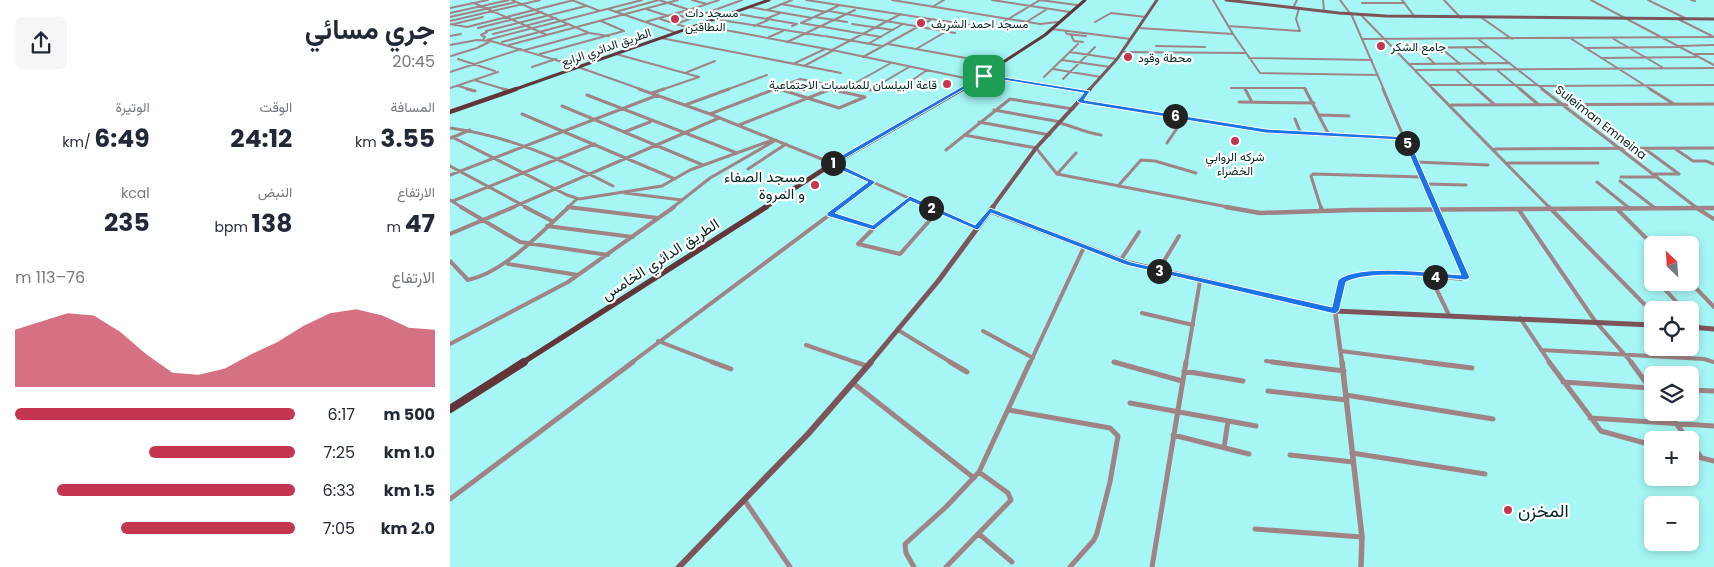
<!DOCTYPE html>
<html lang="ar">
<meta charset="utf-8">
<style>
body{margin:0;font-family:Poppins,Vazirmatn,sans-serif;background:#f6f6f7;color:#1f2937;direction:rtl;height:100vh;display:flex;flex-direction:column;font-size:19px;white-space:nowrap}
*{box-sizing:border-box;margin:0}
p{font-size:16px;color:#747a83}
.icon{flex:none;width:28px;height:28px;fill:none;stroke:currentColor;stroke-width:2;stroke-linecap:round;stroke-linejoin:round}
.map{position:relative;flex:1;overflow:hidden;direction:ltr}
.panel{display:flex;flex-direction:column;background:#fff;width:450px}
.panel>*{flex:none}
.needle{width:32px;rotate:335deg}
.buttons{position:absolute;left:1194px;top:236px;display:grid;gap:10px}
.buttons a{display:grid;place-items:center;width:55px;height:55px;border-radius:8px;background:#fff;box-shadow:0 2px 8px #0003;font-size:25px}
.pin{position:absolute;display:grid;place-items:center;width:42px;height:42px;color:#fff;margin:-21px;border-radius:10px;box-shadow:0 2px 8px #0006}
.km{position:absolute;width:25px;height:25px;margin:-12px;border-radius:50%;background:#222;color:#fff;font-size:14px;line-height:25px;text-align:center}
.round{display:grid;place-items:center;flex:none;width:52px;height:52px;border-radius:8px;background:#f6f6f7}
.head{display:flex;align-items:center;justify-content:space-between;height:85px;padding:0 15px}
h1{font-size:28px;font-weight:700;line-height:38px}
.stats{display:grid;grid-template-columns:repeat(3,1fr);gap:8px;height:85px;padding:5px 15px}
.stats div{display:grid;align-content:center}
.stats b{font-size:25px;font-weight:700}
.stats small{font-size:14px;font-weight:400}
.stats p{font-size:14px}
.chart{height:140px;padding:10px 15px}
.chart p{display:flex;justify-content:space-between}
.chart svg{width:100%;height:90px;margin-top:5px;fill:#c5354f;opacity:.7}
ul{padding:0 15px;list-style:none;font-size:16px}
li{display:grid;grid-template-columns:80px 60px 1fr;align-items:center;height:38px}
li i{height:12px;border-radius:6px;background:#c5354f}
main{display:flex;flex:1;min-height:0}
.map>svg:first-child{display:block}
</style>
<main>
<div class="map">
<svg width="1264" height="567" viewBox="0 0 1264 567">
<rect width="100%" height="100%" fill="#a5f6f5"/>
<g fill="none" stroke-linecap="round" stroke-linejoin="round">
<path stroke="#a08385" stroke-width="2" d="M62,0L139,33L159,36
M122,0L150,11
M209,0L252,14
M242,0L257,4
M356,0L540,28L545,27L590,0
M442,0L590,24L608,22
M542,0L620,12
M590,0L627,5
M763,0L783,34L810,73L928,75
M873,0L874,11
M890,0L902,16L934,90
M952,0L965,17
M994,0L1011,18
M1141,0L1264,65
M1198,0L1237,19
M1241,0L1245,1
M24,3L97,35
M912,3H955
M331,4L376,12
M299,7L362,18
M482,7L494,0
M0,8L38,0
M843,8L847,0
M158,9L224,32
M196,9L218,16
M239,10L269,0
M317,10L342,0
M379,11L396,14
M165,12L209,0
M0,13L59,0
M282,13L347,24L342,26
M225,14L240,19
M396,14L505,33
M911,15L984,90
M0,17L66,2
M365,17L397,22
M1032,18L1062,39
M210,19L239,28
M264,19L373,36
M316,19L330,13
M1228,19L1262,36
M0,21L90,0
M151,21L174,31
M578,21L597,9
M195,22L238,10
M645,22L661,13L696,17
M351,23L431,37
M351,23L388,6
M0,24L17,27L124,0
M4,24L33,17
M226,24L292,0
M402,24L443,30
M248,25L382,50L524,80
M304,26L318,20
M778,26L850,31L846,19L849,8
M28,28L92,12
M689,28L783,34
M602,29L681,39
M36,31L136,6
M615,31L617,34L636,36
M43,34L106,18
M621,35L624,41L633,42
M0,36L11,34
M375,36L432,46
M319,37L333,31
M211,38L391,73
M1120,38L1202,90
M1162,38L1212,67
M912,39L1264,37
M1028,39L1094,90
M33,40L35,37L31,35L37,32
M37,40L192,0
M52,42L119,24
M337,42L405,10
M418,44L453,24
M438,44L549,64
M0,45L27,40L41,41L126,66
M59,45L228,0
M706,46L755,47
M1229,46L1264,45
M945,48L1039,47
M968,48L985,64
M991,48L1010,64
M1015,48L1035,64
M1135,48L1228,47
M466,49L509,24
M75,50L138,33
M382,50L451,14
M620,52L667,59
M672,52L795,53
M90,54L174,31
M166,54L249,77
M1244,54H1264
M1,56L27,48L41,41
M413,57L482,19
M799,58L922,60
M1151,58L1246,57
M8,59L45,71
M612,60L660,67
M111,61L129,56L142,61
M343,64L375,49
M960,64L1060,63
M354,66L384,50
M82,67L106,59
M128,67L193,90
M603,69L651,77
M966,70L1264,68
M1006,70L1028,90
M1047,70L1071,90
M0,72L71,49
M235,73L265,61
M534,76L625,90
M594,77L628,44
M613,79L645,47
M24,80L57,90
M461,81L477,70
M980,85H1087
M8,86L22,90
M1090,86L1264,85
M398,87L441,63
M0,88L48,72
M327,88L333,90
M781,88H855L856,90
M795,88L796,90
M211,90L249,77
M276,90L317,75
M322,90L350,79L388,86
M378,90L388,86
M420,90L459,67"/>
<path stroke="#a08385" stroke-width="3" d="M17,89L25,91
M53,89L57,90
M189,89L260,114L379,162
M329,89L389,108L415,97
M617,89L638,92
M795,89L802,102
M855,89L879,135
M933,89L984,208
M983,89L1100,208
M1027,89L1045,105
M1070,89L1089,105
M1092,89L1247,208
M1200,89L1224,104
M383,90L415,97
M420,90L422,89
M202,93L214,89
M137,95L287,153
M630,101L820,132L956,139
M789,102L864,103
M235,105L279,89
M1001,105L1264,104
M112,106L253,165
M544,110L611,122
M72,114L225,179
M260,114L325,89
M870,115L899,116
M845,119L851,134
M529,122L600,135
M610,123C625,127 636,133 651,135
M289,125L381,89
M0,128C59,136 110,159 163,186
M174,132L200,122
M514,135L586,148
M2,137L117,195L129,199L212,186L240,170L320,141
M1,138L20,130
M717,143L734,118
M1224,148L1243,161H1256L1264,164
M1045,149L1264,148
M1195,149L1229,174H1204
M496,150L560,99L623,109
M966,162L1038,165
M1058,163H1148
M382,164L481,208
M0,166L78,208
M298,169L336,144
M607,174L626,153
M0,175L208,95
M1171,177H1206
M1170,181L1205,208
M1147,182L1179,208
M976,184L1016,185
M668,186L691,160L705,161L746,173
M175,193L232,200
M0,200L13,208
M3,201L145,144
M118,207L125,208
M61,208L269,118
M117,208L127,199
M222,208L260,178L326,140
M389,208L423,182
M448,208L460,198
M871,208L861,176L863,174L973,177"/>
<path stroke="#a08385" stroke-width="4" d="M11,207L70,242L158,255
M75,207L102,221
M118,207L208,218
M478,207L527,228
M871,207L872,211
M1099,207L1202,312
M1177,207L1180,209
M1203,207L1205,208
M1245,207L1264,219
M1167,209L1203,245
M1069,210L1145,321L1182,363
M379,214L424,228L450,207
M97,226L183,237
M424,228L408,244L450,254L488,211
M0,234L64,207
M0,261L18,280C55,272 91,232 119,207
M670,261L689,232
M58,264L128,275
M708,271L729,236
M980,276L999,315
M1208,282L1234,310
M1240,282L1264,307
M885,311L892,281C927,264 973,275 1011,279L1017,276L984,207
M692,313L743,325
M1240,317L1250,328
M1070,318L1100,363
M448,330L502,363
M533,331L583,358
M208,341L265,363
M0,344L118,282L224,207
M356,345L408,363
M1091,350L1254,359L1264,362
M891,351L984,363
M816,361L832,363
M664,362L668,363
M181,363L390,207
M580,363L634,247
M736,363L750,281"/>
<path stroke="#a08385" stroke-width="5" d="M262,362L281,369
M405,362L417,366
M500,362L517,372
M664,362L732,381
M822,362L894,371
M974,362L1022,368
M1099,362L1151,431L1202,445
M1181,362L1202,391
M734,371L793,381
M1113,382L1200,388
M403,383L524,478
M1240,390L1264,391
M818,391L897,400
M896,395L1043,419
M680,403L806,426
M559,410L660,428L668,436L660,482L647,533L644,540L620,567
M1218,412L1238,440
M1140,418L1264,426
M723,435L799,454
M1240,443L1251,457
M774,448L778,421
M902,453L1035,474
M840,455L903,462
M1240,455L1264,461
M0,499L183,362
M295,501L340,567
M805,529L912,537
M529,534L562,562
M464,567L456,553L455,544L496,507L529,472L580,362
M496,567L561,500L558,493L529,472
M702,567L736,362"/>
<path stroke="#a08385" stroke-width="3" d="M586,148L607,174L783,208"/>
<path stroke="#a08385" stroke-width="4.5" d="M776,207L810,213L902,210L1264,208
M885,311L892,363"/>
<path stroke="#a08385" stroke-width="5.5" d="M892,362L912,537L911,567"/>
<path stroke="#7d5558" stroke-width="3" d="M776,0L889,13L936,16L1264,19
M639,90L667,59L707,0"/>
<path stroke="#7d5558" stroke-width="4" d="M542,208L586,148L640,89"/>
<path stroke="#7d5558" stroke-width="5" d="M540,211L679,263L885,311L1202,325
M1240,327L1264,329
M420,363L489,280L543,207"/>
<path stroke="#7d5558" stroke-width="6" d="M229,567L358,434L421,362"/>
<path stroke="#633539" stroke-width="3" d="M63,90L319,0
M510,90L595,35L635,0"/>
<path stroke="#633539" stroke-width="4.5" d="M0,112L66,89
M314,208L382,164L512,89"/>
<path stroke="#633539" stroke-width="5.5" d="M72,363L316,207"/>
<path stroke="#633539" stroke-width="8" d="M0,409L74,362"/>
</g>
<path fill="#1a73e8" stroke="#fff" fill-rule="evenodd" d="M534,74L640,91L634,100L816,129L958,137L1020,278L1016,280C985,278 923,269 896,282L889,311L885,314L676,265L541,213L529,229L527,230L460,201L424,230L377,216V213L418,182L380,165V162ZM535,77L634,93L627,101L630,103L816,133L953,140L1011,275C984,273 907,263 888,280L882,307L681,262L540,208L525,225L460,196L423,225L385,213L426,182L387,163Z"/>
<g fill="#c5354f" stroke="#fff" stroke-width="2">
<circle cx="225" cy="19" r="5"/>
<circle cx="471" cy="23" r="5"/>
<circle cx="931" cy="46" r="5"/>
<circle cx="678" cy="57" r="5"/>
<circle cx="497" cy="84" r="5"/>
<circle cx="785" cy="141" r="5"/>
<circle cx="365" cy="185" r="5"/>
<circle cx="1058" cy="510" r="5"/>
</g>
<g text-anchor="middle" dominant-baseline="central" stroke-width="4.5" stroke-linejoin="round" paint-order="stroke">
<g font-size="12" fill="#002323" stroke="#fff" text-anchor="start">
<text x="235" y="12">مسجد دات<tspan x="235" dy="14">النطاقين</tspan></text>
<text x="481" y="23">مسجد احمد الشريف</text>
<text x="941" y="46">جامع الشكر</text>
<text x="688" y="57">محطة وقود</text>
<text x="487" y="84" text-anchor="end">قاعة البيلسان للمناسبات الاجتماعية</text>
<text x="785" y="156" text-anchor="middle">شركه الروابي<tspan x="785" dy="14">الخضراء</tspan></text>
</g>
<g font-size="12" fill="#002323" stroke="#fff">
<text transform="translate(156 47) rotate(-19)">الطريق الدائري الرابع</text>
<text transform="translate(1151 122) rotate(38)">Suleiman Emneina</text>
</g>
<g font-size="15" fill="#002323" stroke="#fff" text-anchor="end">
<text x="355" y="176">مسجد الصفاء<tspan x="355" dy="17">و المروة</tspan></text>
</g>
<g font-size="15" fill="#002323" stroke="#fff">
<text transform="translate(210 259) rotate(-33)">الطريق الدائري الخامس</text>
</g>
<g font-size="18" fill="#002323" stroke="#fff" text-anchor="start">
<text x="1068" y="510">المخزن</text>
</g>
</g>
</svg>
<div class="buttons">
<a><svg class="needle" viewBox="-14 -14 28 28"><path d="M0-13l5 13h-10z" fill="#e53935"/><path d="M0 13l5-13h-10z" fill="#747a83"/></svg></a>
<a><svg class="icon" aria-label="locate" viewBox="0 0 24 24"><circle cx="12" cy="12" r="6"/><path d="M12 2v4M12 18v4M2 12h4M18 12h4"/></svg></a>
<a><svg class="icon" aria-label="layers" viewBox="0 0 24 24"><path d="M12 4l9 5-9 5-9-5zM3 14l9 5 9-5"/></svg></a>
<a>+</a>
<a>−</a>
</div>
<div class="pin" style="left:534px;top:76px;background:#1e9e55"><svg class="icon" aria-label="arrive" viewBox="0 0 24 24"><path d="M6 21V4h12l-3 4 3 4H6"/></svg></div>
<b class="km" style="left:383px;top:163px">1</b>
<b class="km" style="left:481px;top:208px">2</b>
<b class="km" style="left:709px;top:271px">3</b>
<b class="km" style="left:985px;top:277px">4</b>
<b class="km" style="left:957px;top:143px">5</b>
<b class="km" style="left:725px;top:116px">6</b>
</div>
<section class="panel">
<div class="head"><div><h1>جري مسائي</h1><p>20:45</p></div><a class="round"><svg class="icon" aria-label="share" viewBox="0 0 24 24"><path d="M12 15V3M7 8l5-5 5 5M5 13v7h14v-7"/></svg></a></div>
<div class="stats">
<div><p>المسافة</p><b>3.55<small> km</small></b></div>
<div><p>الوقت</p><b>24:12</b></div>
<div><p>الوتيرة</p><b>6:49<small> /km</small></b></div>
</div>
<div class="stats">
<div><p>الارتفاع</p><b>47<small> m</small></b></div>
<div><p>النبض</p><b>138<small> bpm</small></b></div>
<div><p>kcal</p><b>235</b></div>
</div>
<div class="chart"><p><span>الارتفاع</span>76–113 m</p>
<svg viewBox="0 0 160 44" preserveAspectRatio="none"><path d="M0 44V16L10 12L20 8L30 9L40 17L50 28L60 37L70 38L80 35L90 28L100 22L110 14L120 8L130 6L140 9L150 15L160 16V44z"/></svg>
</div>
<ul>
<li><b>500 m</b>6:17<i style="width:100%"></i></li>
<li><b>1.0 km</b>7:25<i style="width:52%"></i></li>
<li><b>1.5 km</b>6:33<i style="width:85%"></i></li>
<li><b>2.0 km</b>7:05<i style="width:62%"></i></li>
</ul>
</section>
</main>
